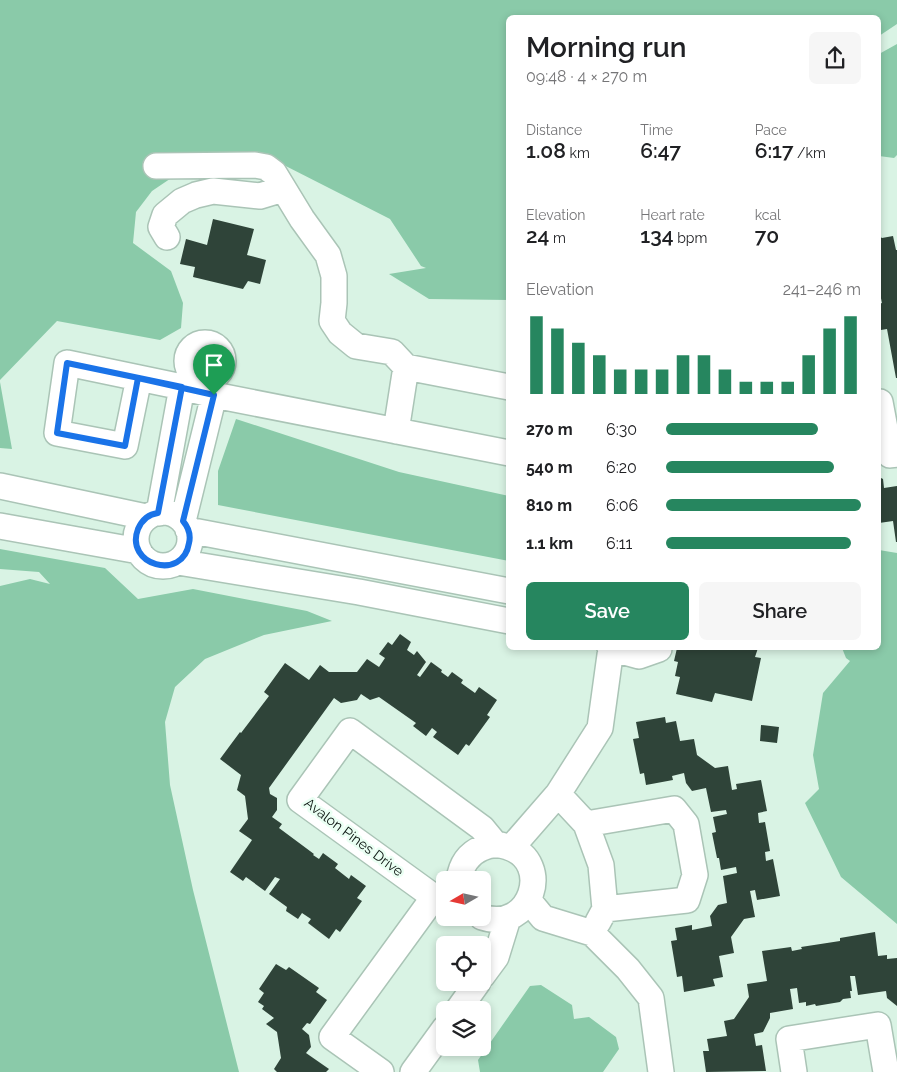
<!DOCTYPE html>
<meta charset="utf-8">
<style>
body{margin:0;font-family:Raleway,sans-serif;background:#f6f6f6;color:#202124;height:100vh;display:flex;flex-direction:column;font-size:19px;white-space:nowrap}
*{box-sizing:border-box;margin:0}
p{font-size:16px;color:#757577}
.icon{flex:none;width:28px;height:28px;fill:none;stroke:currentColor;stroke-width:2;stroke-linecap:round;stroke-linejoin:round}
.map{position:relative;flex:1;overflow:hidden}
.sheet{position:absolute;left:506px;top:15px;width:375px;height:635px;display:flex;flex-direction:column;background:#fff;border-radius:8px;box-shadow:0 2px 8px #0003}
.sheet>*{flex:none}
.needle{width:32px;rotate:261deg}
.controls{position:absolute;left:436px;top:871px;display:grid;gap:10px}
.controls a{display:grid;place-items:center;width:55px;height:55px;border-radius:8px;background:#fff;box-shadow:0 2px 8px #0003;font-size:25px}
.pin{position:absolute;display:grid;place-items:center;width:42px;height:42px;color:#fff;margin:-51px -21px;border-radius:50% 50% 50% 0;rotate:-45deg;box-shadow:0 0 5px #0007}
.pin .icon{rotate:45deg}
.round{display:grid;place-items:center;flex:none;width:52px;height:52px;border-radius:8px;background:#f6f6f6}
.summary{display:flex;align-items:center;justify-content:space-between;height:85px;padding:0 20px}
h1{font-size:28px;font-weight:600;line-height:38px}
.stats{display:grid;grid-template-columns:repeat(3,1fr);gap:8px;height:85px;padding:5px 20px}
.stats div{display:grid;align-content:center}
.stats b{font-size:21px;font-weight:600}
.stats small{font-size:14px;font-weight:400}
.stats p{font-size:14px}
.chart{height:140px;padding:10px 20px}
.chart p{display:flex;justify-content:space-between}
.chart svg{width:100%;height:90px;margin-top:5px;stroke:#26865f;stroke-width:6}
.cta{display:flex;gap:10px;margin-top:auto;padding:10px 20px}
.cta a{flex:1;height:58px;border-radius:8px;background:#26865f;color:#fff;font-size:20px;font-weight:600;line-height:58px;text-align:center}
.cta a+a{background:#f6f6f6;color:#202124}
ul{padding:0 20px;list-style:none;font-size:16px}
li{display:grid;grid-template-columns:80px 60px 1fr;align-items:center;height:38px}
li i{height:12px;border-radius:6px;background:#26865f}
.map>svg:first-child{display:block}
</style>
<div class="map">
<svg width="897" height="1072" viewBox="0 0 897 1072">
<rect width="100%" height="100%" fill="#d9f3e4"/>
<path fill="#8acaa9" d="M0,0H897V24L879,36V18H509V300L429,299L389,274L426,268L421,266L390,219L268,157L201,158L152,191L136,212L133,243L171,271L183,303L181,328L160,340L57,321L0,380Z
M897,44V155L894,158L879,156V54Z
M0,382L12,449L0,448Z
M236,419L399,472L509,496V561L218,505V471Z
M0,549L105,568L138,599L193,589L307,611L332,621L264,635L205,659L175,687L165,722L170,785L193,890L239,1072H0V586L30,579L50,584L39,572L0,569Z
M879,550L897,553V924L841,877L805,803L819,789L813,755L823,693L850,661L846,658L842,648H879Z
M541,985L572,1005L574,1019L589,1017L616,1037L619,1049L603,1072H480L478,1060L530,986Z"/>
<path fill="#2f4439" d="M213,219L254,229L247,255L266,260L260,284L248,281L243,289L193,277L195,267L180,264L186,239L207,245Z
M879,236L882,238L893,236L896,250H897V378H896L887,329L881,330L879,316V304L882,303L879,289Z
M879,477L883,479L884,488L897,486V542H896L893,521L879,523Z
M400,634L411,642L407,650L414,655L417,651L426,662L417,675L420,677L431,662L442,670L441,672L448,677L452,672L463,680L461,683L475,693L479,687L497,700L487,715L490,717L469,746L466,744L458,755L433,737L437,732L432,728L426,736L413,726L416,723L379,697L370,700L361,694L357,700L341,703L334,698L269,788L270,794L277,798V810L272,817L282,824L279,828L314,854L313,855L319,859L323,853L338,864L335,868L349,879L351,875L366,886L357,898L362,901L340,932L336,929L329,939L308,923L311,919L302,913L298,919L286,911L287,907L269,894L280,879L275,877L265,891L246,877L243,881L230,872L252,840L239,831L248,819L245,796L237,790L241,775L220,759L240,732L241,733L269,696L264,692L285,663L309,680L320,665L329,672H357L367,659L379,667L385,658L379,654L388,642L392,645Z
M677,648H758L755,657L761,658L752,701L715,693L712,702L676,694L680,677L675,676L678,662L674,661Z
M665,717L666,723L676,721L680,741L694,739L697,755L715,768L728,766L732,790L737,789L736,784L761,780L767,811L758,813L759,823L765,822L770,851L765,852L766,861L773,859L780,896L757,900L755,890L750,891L755,917L744,919L731,937L734,953L719,956L723,977L713,979L715,986L684,992L682,976L677,977L671,941L677,940L675,928L692,925V930L712,926L710,916L718,905L727,903L723,876L737,873L736,867L721,870L719,858H717L712,833L716,832L713,817L727,814L726,810L711,812L706,788L692,791L686,783L684,773L672,776L673,780L646,785L644,773L640,774L633,739L639,738L636,722Z
M761,725L779,727L777,743L760,741Z
M875,932L878,956L887,955V959L897,958V1006L887,998L886,991L858,995L855,976H850L852,991H850L851,998L843,999L840,1002L816,1006L815,1004L806,1006V1002L799,1003L797,988L790,989L793,1009L770,1013V1018L763,1032L754,1034L756,1046L762,1045L766,1071L706,1072L703,1051H709L707,1039L727,1036L724,1021L734,1019L749,997L747,984L767,981L762,951L791,947L792,951L802,949L801,947L840,941V938Z
M276,964L286,970L289,967L319,988L316,992L327,1000L310,1024L307,1023L302,1029L309,1035L311,1047L306,1053L329,1069L326,1072H277L274,1069L281,1058L277,1032L266,1024L274,1018L262,1009L264,1006L258,1002L264,993L259,989Z"/>
<g fill="none" stroke-linecap="round" stroke-linejoin="round">
<g stroke="#aac4b6" stroke-width="28">
<path id="minor" d="M156,166L255,165L266,167L274,173L302,219L328,255L334,276V303L332,321L340,333L356,346L392,352L406,367
M167,237L161,227L165,215L182,201L196,195L213,191L260,196L283,189
M187 361a18 18 0 1 1 36 0a18 18 0 1 1-36 0Z
M139,378L125,446L57,433L67,363L182,387
M214,395L509,453
M880,402L890,455L897,454
M396,431L406,367L509,387
M0,486L146,517
M136 539a27 27 0 1 1 54 0a27 27 0 1 1-54 0Z
M159,513L182,387L214,395L183,521
M0,526L139,551
M188,530L509,591
M178,562L359,592L509,621
M610,648L639,656L659,649V648
M558,794L586,824L601,865L605,909L598,922
M586,824L674,809L686,824L695,875L687,900L605,909
M511,848L558,794L600,728L611,648
M459,880C461,865 468,854 482,848C490,844 500,844 508,847C554,862 531,934 482,917
M529,901L543,918L592,933L628,969L651,998L661,1072
M482,976L496,957L508,918
M458,1010L478,982
M381,1072L332,1037L434,897L300,800L350,731L482,828L496,845
M413,1072L445,1028
M794,1072L789,1039L878,1025L886,1072"/>
</g>
<use href="#minor" stroke="#fff" stroke-width="25"/>
</g>
<g fill="none" stroke-linecap="round" stroke-linejoin="round">
<g stroke="#fff" stroke-width="10">
<path id="route" d="M214,395L138,378L125,446L57,433L67,363L182,387L158,513C149,514 142,520 138,529C124,565 183,582 189,543C191,535 188,527 183,521L214,395"/>
</g>
<use href="#route" stroke="#1a73e8" stroke-width="6"/>
</g>
<g text-anchor="middle" dominant-baseline="central" stroke-width="5" stroke-linejoin="round" paint-order="stroke">
<g font-size="14" fill="#0b1410" stroke="#eafff3">
<text transform="translate(354 837) rotate(37)">Avalon Pines Drive</text>
</g>
</g>
</svg>
<div class="controls">
<a><svg class="needle" viewBox="-14 -14 28 28"><path d="M0-13l5 13h-10z" fill="#e53935"/><path d="M0 13l5-13h-10z" fill="#757577"/></svg></a>
<a><svg class="icon" aria-label="locate" viewBox="0 0 24 24"><circle cx="12" cy="12" r="6"/><path d="M12 2v4M12 18v4M2 12h4M18 12h4"/></svg></a>
<a><svg class="icon" aria-label="layers" viewBox="0 0 24 24"><path d="M12 4l9 5-9 5-9-5zM3 14l9 5 9-5"/></svg></a>
</div>
<div class="pin" style="left:214px;top:395px;background:#1e9e55"><svg class="icon" aria-label="arrive" viewBox="0 0 24 24"><path d="M6 21V4h12l-3 4 3 4H6"/></svg></div>
<section class="sheet">
<div class="summary"><div><h1>Morning run</h1><p>09:48 · 4 × 270 m</p></div><a class="round"><svg class="icon" aria-label="share" viewBox="0 0 24 24"><path d="M12 15V3M7 8l5-5 5 5M5 13v7h14v-7"/></svg></a></div>
<div class="stats">
<div><p>Distance</p><b>1.08<small> km</small></b></div>
<div><p>Time</p><b>6:47</b></div>
<div><p>Pace</p><b>6:17<small> /km</small></b></div>
</div>
<div class="stats">
<div><p>Elevation</p><b>24<small> m</small></b></div>
<div><p>Heart rate</p><b>134<small> bpm</small></b></div>
<div><p>kcal</p><b>70</b></div>
</div>
<div class="chart"><p><span>Elevation</span>241–246 m</p>
<svg viewBox="0 0 160 44" preserveAspectRatio="none"><path d="M5 44V6M15 44V12M25 44V19M35 44V25M45 44V32M55 44V32M65 44V32M75 44V25M85 44V25M95 44V32M105 44V38M115 44V38M125 44V38M135 44V25M145 44V12M155 44V6"/></svg>
</div>
<ul>
<li><b>270 m</b>6:30<i style="width:78%"></i></li>
<li><b>540 m</b>6:20<i style="width:86%"></i></li>
<li><b>810 m</b>6:06<i style="width:100%"></i></li>
<li><b>1.1 km</b>6:11<i style="width:95%"></i></li>
</ul>
<div class="cta"><a>Save</a><a>Share</a></div>
</section>
</div>
